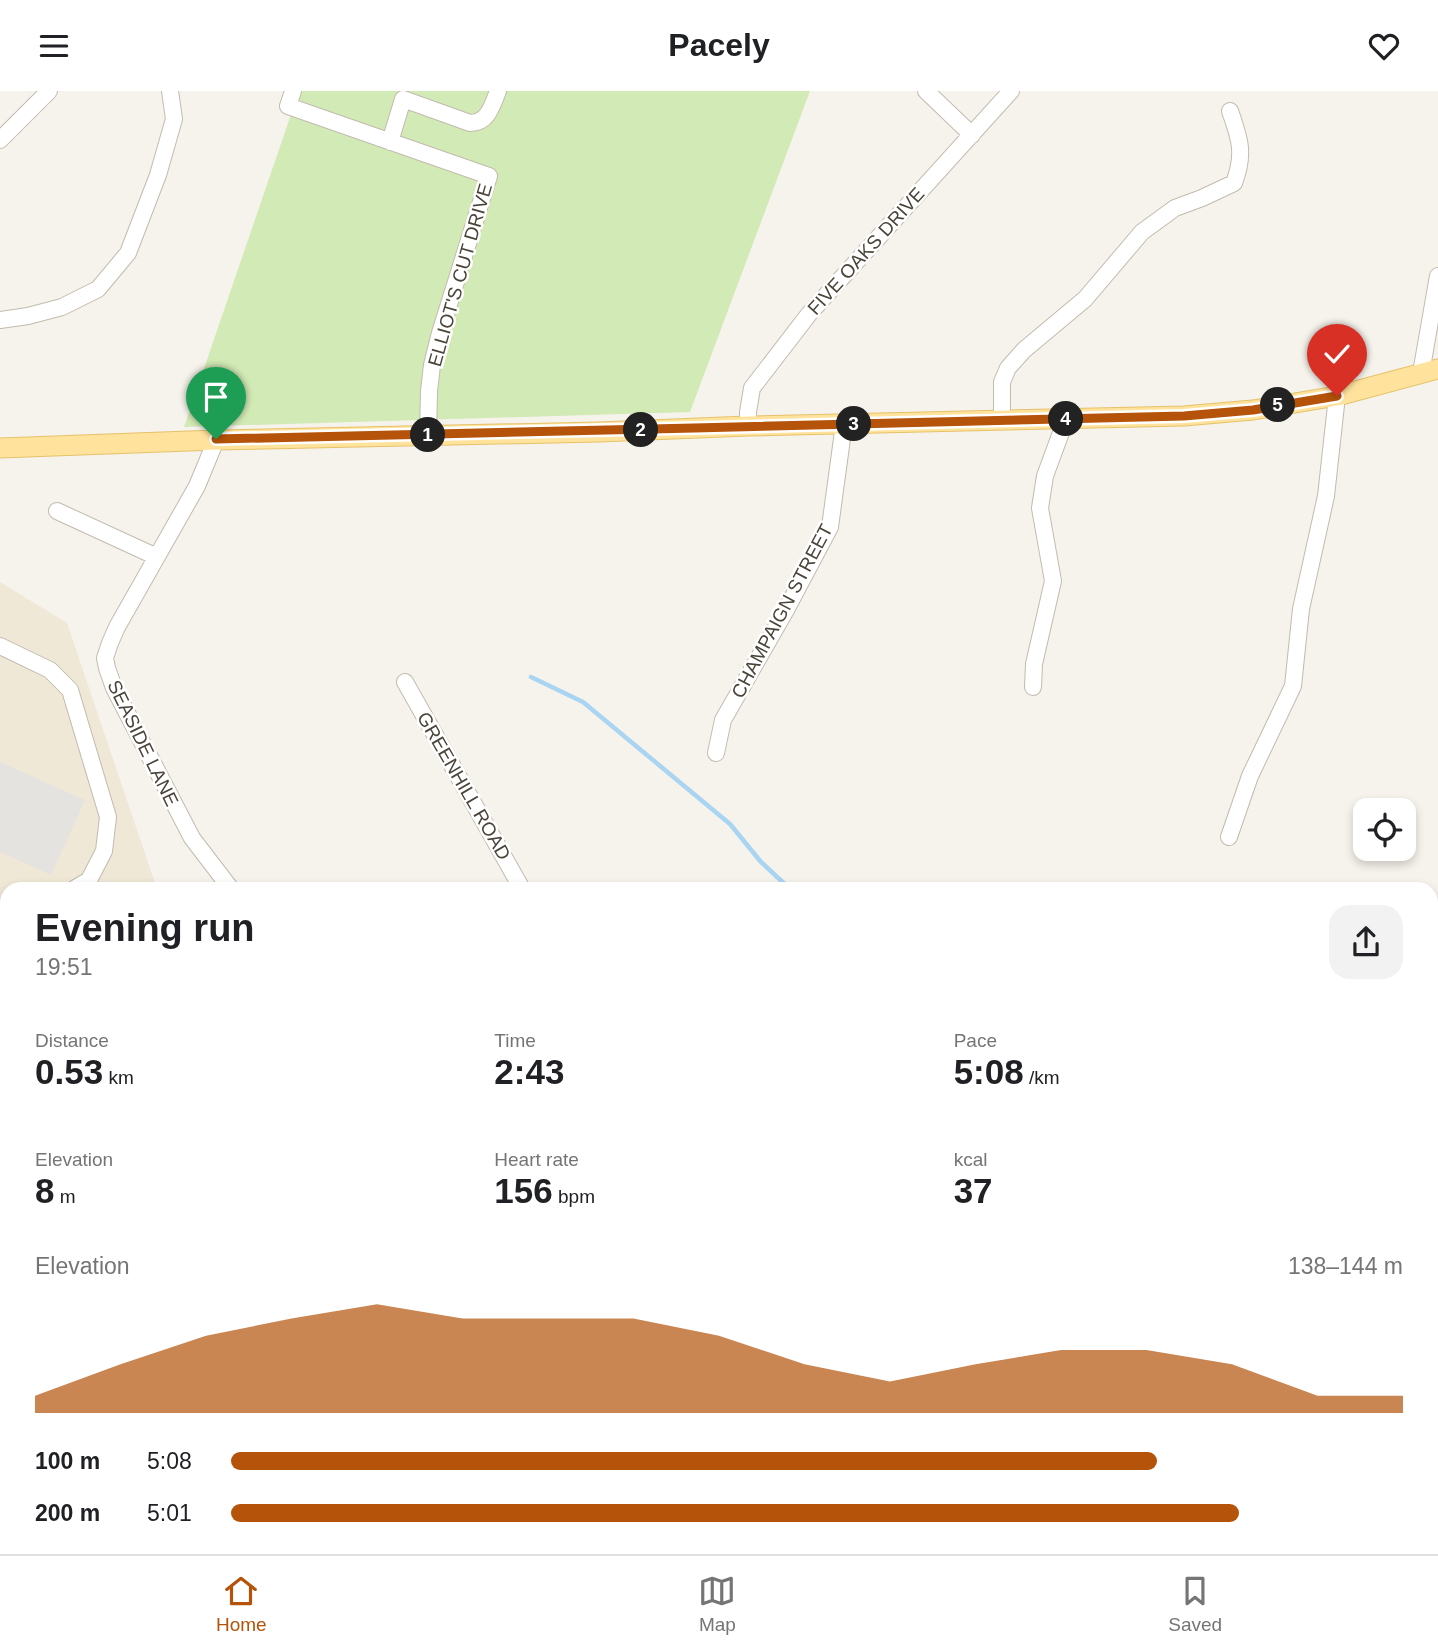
<!DOCTYPE html>
<meta charset="utf-8">
<style>
body{margin:0;font-family:Helvetica,sans-serif;background:#f2f2f2;color:#202124;height:100vh;display:flex;flex-direction:column;font-size:26px;white-space:nowrap}
*{box-sizing:border-box;margin:0}
p{font-size:23px;color:#757577}
.icon{flex:none;width:38px;height:38px;fill:none;stroke:currentColor;stroke-width:2;stroke-linecap:round;stroke-linejoin:round}
.map{position:relative;flex:1;overflow:hidden}
.details{position:absolute;left:0px;top:791px;width:1438px;height:672px;display:flex;flex-direction:column;background:#fff;border-radius:21px 21px 0 0;box-shadow:0 4px 10px #0003}
.details>*{flex:none}
.buttons{position:absolute;left:1353px;top:707px;display:grid;gap:14px}
.buttons a{display:grid;place-items:center;width:63px;height:63px;border-radius:14px;background:#fff;box-shadow:0 4px 10px #0003;font-size:35px}
.pin{position:absolute;display:grid;place-items:center;width:60px;height:60px;color:#fff;margin:-72px -30px;border-radius:50% 50% 50% 0;rotate:-45deg;box-shadow:0 0 7px #0007}
.pin .icon{rotate:45deg}
.km{position:absolute;width:35px;height:35px;margin:-18px;border-radius:50%;background:#222;color:#fff;font-size:19px;line-height:35px;text-align:center}
.round{display:grid;place-items:center;flex:none;width:74px;height:74px;border-radius:21px;background:#f2f2f2}
.overview{display:flex;align-items:center;justify-content:space-between;height:119px;padding:0 35px}
h1{font-size:38px;font-weight:800;line-height:52px}
.figures{display:grid;grid-template-columns:repeat(3,1fr);gap:10px;height:119px;padding:7px 35px}
.figures div{display:grid;align-content:center}
.figures b{font-size:35px;font-weight:800}
.figures small{font-size:19px;font-weight:400}
.figures p{font-size:19px}
.chart{height:196px;padding:14px 35px}
.chart p{display:flex;justify-content:space-between}
.chart svg{width:100%;height:126px;margin-top:7px;fill:#b45309;opacity:.7}
ul{padding:0 35px;list-style:none;font-size:23px}
li{display:grid;grid-template-columns:112px 84px 1fr;align-items:center;height:52px}
li i{height:18px;border-radius:9px;background:#b45309}
header{display:flex;justify-content:space-between;align-items:center;height:91px;padding:0 35px;background:#fff;font-size:32px;font-weight:800}
.tabs{display:flex;justify-content:space-around;align-items:center;height:98px;border-top:2px solid #e0e0e0;background:#fff;font-size:19px;color:#757577}
.tabs a{display:grid;justify-items:center;gap:4px}
.tabs .active{color:#b45309}
.map>svg:first-child{display:block}
</style>
<header><svg class="icon" aria-label="menu" viewBox="0 0 24 24"><path d="M4 6h16M4 12h16M4 18h16"/></svg>Pacely<svg class="icon" aria-label="heart" viewBox="0 0 24 24"><path d="M12 20l-8-8c-3-5 5-10 8-4 3-6 11-1 8 4z"/></svg></header>
<div class="map">
<svg width="1438" height="1463" viewBox="0 0 1438 1463">
<rect width="100%" height="100%" fill="#f6f3ec"/>
<path fill="#efe8d6" d="M0,491L67,532L157,798H7V1456H381L383,1463H0Z"/>
<path fill="#d2eab5" d="M299,0H810L690,321L184,336Z
M7,946V1188L2,1190L0,1185V948Z
M52,1456H290L291,1463H56Z"/>
<path fill="#e5e3e0" d="M0,671L85,709L51,784L0,761Z"/>
<g fill="none" stroke-linecap="round" stroke-linejoin="round">
<path stroke="#a9d4f2" stroke-width="4.5" d="M531,586L583,611L730,733L761,771L790,798
M1432,1214L1438,1221"/>
<g stroke="#c2bbae" stroke-width="18">
<path id="minor" d="M293,0L288,15L489,85L440,242L432,274L429,300L428,344
M926,0L972,44
M0,49L49,0
M390,51L403,8L470,32C488,32 492,15 498,0
M0,229L28,225L62,216L98,198L128,162L158,84L174,28L170,0
M1421,282L1438,185
M1002,329V291L1008,277L1024,259L1085,208L1142,141L1175,117L1202,107L1234,92C1245,63 1240,48 1230,20
M748,335V321L752,297L809,223L1011,0
M216,349L197,395L117,536L110,552L105,567L107,577L114,597L192,747L231,798
M57,420L157,466
M0,555L50,579L70,599L108,726L104,760L89,789L74,798
M405,591L522,798
M1033,596L1034,573L1053,490L1040,417L1045,385L1066,328
M716,662L723,629L786,519L830,436L844,333
M1229,746L1250,685L1293,595L1301,518L1326,405L1337,305
M0,830L7,827
M1432,875L1438,854
M358,1456L360,1463
M581,1456L585,1463
M896,1456L900,1463
M1191,1456L1197,1463"/>
</g>
<g stroke="#e6c16a" stroke-width="21">
<path id="major" d="M0,357L216,349L599,341L748,335L1184,325L1253,319L1337,305L1438,278"/>
</g>
<use href="#minor" stroke="#fff" stroke-width="16"/>
<use href="#major" stroke="#ffe39c" stroke-width="19"/>
</g>
<g fill="none" stroke-linecap="round" stroke-linejoin="round">
<g stroke="#fff" stroke-width="14">
<path id="route" d="M216,348C539,341 861,333 1184,325L1253,319L1337,305"/>
</g>
<use href="#route" stroke="#b45309" stroke-width="9"/>
</g>
<g text-anchor="middle" dominant-baseline="central" stroke-width="5" stroke-linejoin="round" paint-order="stroke">
<g font-size="19" fill="#4b4439" stroke="#fff">
<text transform="translate(866 160) rotate(-48)">FIVE OAKS DRIVE</text>
<text transform="translate(460 184) rotate(-74)">ELLIOT'S CUT DRIVE</text>
<text transform="translate(782 520) rotate(-62)">CHAMPAIGN STREET</text>
<text transform="translate(143 652) rotate(64)">SEASIDE LANE</text>
<text transform="translate(464 695) rotate(60)">GREENHILL ROAD</text>
</g>
</g>
</svg>
<div class="buttons">
<a><svg class="icon" aria-label="locate" viewBox="0 0 24 24"><circle cx="12" cy="12" r="6"/><path d="M12 2v4M12 18v4M2 12h4M18 12h4"/></svg></a>
</div>
<div class="pin" style="left:216px;top:348px;background:#1e9e55"><svg class="icon" aria-label="arrive" viewBox="0 0 24 24"><path d="M6 21V4h12l-3 4 3 4H6"/></svg></div>
<div class="pin" style="left:1337px;top:305px;background:#d93025"><svg class="icon" aria-label="check" viewBox="0 0 24 24"><path d="M5 12l5 5 9-10"/></svg></div>
<b class="km" style="left:428px;top:344px">1</b>
<b class="km" style="left:641px;top:339px">2</b>
<b class="km" style="left:854px;top:333px">3</b>
<b class="km" style="left:1066px;top:328px">4</b>
<b class="km" style="left:1278px;top:314px">5</b>
<section class="details">
<div class="overview"><div><h1>Evening run</h1><p>19:51</p></div><a class="round"><svg class="icon" aria-label="share" viewBox="0 0 24 24"><path d="M12 15V3M7 8l5-5 5 5M5 13v7h14v-7"/></svg></a></div>
<div class="figures">
<div><p>Distance</p><b>0.53<small> km</small></b></div>
<div><p>Time</p><b>2:43</b></div>
<div><p>Pace</p><b>5:08<small> /km</small></b></div>
</div>
<div class="figures">
<div><p>Elevation</p><b>8<small> m</small></b></div>
<div><p>Heart rate</p><b>156<small> bpm</small></b></div>
<div><p>kcal</p><b>37</b></div>
</div>
<div class="chart"><p><span>Elevation</span>138–144 m</p>
<svg viewBox="0 0 160 44" preserveAspectRatio="none"><path d="M0 44V38L10 27L20 17L30 11L40 6L50 11L60 11L70 11L80 17L90 27L100 33L110 27L120 22L130 22L140 27L150 38L160 38V44z"/></svg>
</div>
<ul>
<li><b>100 m</b>5:08<i style="width:79%"></i></li>
<li><b>200 m</b>5:01<i style="width:86%"></i></li>
</ul>
</section>
</div>
<nav class="tabs">
<a class="active"><svg class="icon" aria-label="home" viewBox="0 0 24 24"><path d="M3 11l9-7 9 7M6 9v11h12V9"/></svg>Home</a>
<a><svg class="icon" aria-label="map" viewBox="0 0 24 24"><path d="M3 6l6-2 6 2 6-2v14l-6 2-6-2-6 2zM9 4v14M15 6v14"/></svg>Map</a>
<a><svg class="icon" aria-label="saved" viewBox="0 0 24 24"><path d="M7 4h10v16l-5-4-5 4z"/></svg>Saved</a>
</nav>
